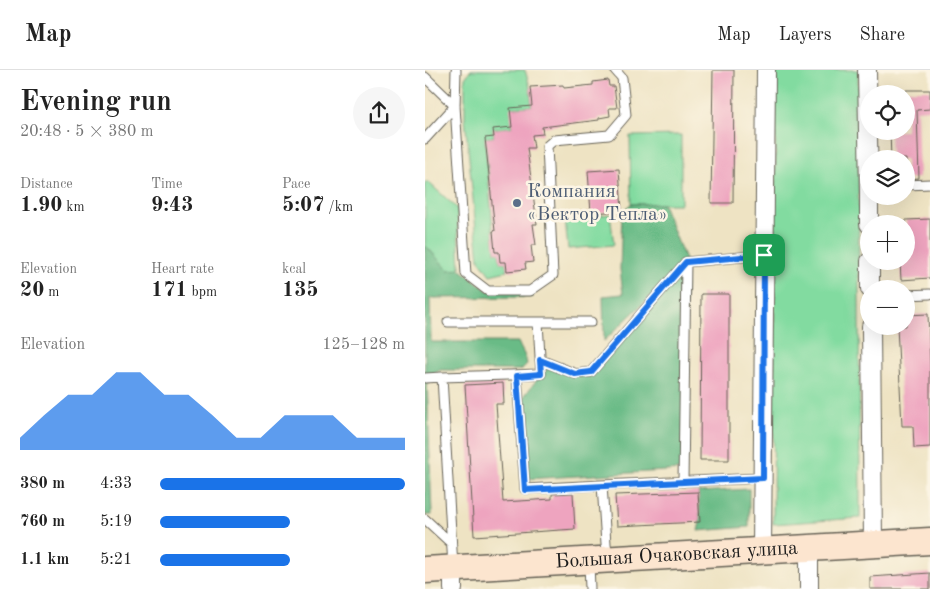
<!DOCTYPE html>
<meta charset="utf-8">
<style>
body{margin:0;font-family:"Old Standard TT",serif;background:#f6f6f6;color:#222;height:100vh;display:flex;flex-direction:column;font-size:19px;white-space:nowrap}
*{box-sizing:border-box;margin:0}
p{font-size:16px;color:#767676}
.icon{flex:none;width:28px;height:28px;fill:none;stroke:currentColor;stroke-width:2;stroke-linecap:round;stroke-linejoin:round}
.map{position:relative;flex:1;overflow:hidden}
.details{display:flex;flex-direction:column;background:#fff;width:425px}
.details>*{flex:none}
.controls{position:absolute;left:435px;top:15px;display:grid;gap:10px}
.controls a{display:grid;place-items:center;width:55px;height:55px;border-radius:50%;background:#fff;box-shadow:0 5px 20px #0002;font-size:25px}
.pin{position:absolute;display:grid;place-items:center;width:42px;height:42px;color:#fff;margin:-21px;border-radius:10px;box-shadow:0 2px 8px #0006}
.round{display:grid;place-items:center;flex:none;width:52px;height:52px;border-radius:26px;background:#f6f6f6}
.headline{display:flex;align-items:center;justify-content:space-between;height:85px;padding:0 20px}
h1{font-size:28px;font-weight:700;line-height:38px}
.stats{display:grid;grid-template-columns:repeat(3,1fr);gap:8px;height:85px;padding:5px 20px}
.stats div{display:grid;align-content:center}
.stats b{font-size:21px;font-weight:700}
.stats small{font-size:14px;font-weight:400}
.stats p{font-size:14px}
.chart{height:140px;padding:10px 20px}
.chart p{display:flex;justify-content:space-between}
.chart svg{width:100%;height:90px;margin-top:5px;fill:#1a73e8;opacity:.7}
ul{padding:0 20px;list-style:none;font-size:16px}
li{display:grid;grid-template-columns:80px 60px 1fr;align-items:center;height:38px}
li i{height:12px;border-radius:6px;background:#1a73e8}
header{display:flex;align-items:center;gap:30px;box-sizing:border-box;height:70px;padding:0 25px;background:#fff;border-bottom:1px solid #e0e0e0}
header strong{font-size:24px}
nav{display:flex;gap:28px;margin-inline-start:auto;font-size:18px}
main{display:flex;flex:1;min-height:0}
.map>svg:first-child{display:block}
</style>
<header>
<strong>Map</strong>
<nav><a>Map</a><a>Layers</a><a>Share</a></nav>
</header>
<main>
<section class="details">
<div class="headline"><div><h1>Evening run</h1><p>20:48 · 5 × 380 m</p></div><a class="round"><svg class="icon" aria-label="share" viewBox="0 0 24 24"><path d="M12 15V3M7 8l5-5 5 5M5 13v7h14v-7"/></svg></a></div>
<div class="stats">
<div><p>Distance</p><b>1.90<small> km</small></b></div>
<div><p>Time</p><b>9:43</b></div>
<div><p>Pace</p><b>5:07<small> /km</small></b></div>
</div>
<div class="stats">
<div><p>Elevation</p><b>20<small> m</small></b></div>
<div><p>Heart rate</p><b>171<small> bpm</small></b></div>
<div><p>kcal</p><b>135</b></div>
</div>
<div class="chart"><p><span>Elevation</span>125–128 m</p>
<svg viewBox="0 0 160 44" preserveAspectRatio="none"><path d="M0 44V38L10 27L20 17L30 17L40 6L50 6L60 17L70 17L80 27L90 38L100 38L110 27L120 27L130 27L140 38L150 38L160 38V44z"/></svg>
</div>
<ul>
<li><b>380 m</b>4:33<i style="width:100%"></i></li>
<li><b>760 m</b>5:19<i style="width:53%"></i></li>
<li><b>1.1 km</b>5:21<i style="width:53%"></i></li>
</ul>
</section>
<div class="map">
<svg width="505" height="519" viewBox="0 0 505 519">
<rect width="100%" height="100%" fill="#fcf5e5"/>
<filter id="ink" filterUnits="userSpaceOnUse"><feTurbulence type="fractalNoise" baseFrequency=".02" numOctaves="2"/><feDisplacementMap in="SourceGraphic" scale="10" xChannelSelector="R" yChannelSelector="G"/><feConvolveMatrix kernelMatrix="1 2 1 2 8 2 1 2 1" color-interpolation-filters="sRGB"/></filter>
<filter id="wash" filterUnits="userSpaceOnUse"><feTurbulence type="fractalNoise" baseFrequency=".0096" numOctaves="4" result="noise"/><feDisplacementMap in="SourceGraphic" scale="20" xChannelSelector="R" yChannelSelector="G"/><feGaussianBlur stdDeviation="1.12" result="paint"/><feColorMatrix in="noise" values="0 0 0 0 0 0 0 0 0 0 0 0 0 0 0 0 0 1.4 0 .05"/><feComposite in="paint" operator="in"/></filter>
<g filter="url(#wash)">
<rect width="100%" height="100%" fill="#eee3c3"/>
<path fill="#82dba0" stroke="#4f7c5e" d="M46,0H100L105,17L107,36L86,38L87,57L68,59L69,67L60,68L70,182H74L75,192H81L82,201L65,205L54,190L40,48V8Z
M351,0H433L435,448L348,454Z
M256,65V134H206L205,66Z
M0,112H3L32,138L35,199L23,200L0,175Z
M185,144L189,175L143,179L140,149Z"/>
<path fill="#69bb86" stroke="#426c51" d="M206,134H238L261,192L258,400L100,409L94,333L116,304L115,290L150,304L166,302L255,198L179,271L178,226L198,224L195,199L197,141Z
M0,175L23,200L35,199L63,221H105L108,227L5,228L6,272H93C96,280 101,285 102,294L96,300H15L2,308L7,445H0Z
M324,419V457L273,461L275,452L273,422Z"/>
<g id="blocks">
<path fill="#eea4bf" d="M288,0H309L308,133H286Z
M183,10L184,16H189L192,38H184L185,46L174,48V50L117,57L118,64L107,65L109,78H102L112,154H108L111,175H106L108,192L100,193L101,199L82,201L81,192H75L74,182H70L68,161H70L60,68L69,67L68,59L87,57L85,38L107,36L105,17L138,15L139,18L168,15V12Z
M481,20H505V39L492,40L494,108L481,109V89H466L465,61H481Z
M194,99L197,141L166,143L163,101Z
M505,149V208L476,210L475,191H481V150Z
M276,224H304V390H275Z
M503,244L505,296V377L489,378L488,356H477L472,256H481V245Z
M78,313L79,334H71L78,432L127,429V424L148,423L150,459L49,466L40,315Z
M273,422L275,452L192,456L190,425Z
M505,503V519H445V507Z"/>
</g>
</g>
<g filter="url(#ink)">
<use href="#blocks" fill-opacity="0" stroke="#666256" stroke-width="1"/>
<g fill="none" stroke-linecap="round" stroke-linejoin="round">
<g stroke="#666256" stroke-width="11">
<path id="lane" d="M31,0L30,36L41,204L63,221H105L128,205L122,76L129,70L184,65L201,45L197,8L190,0
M0,7L30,36L0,69
M481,115L505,114
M481,225L505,224
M113,252H166
M115,290L151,304L166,302L261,192
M92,306L100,419L177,415L182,488
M17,307L116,304L113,252H23
M0,308L17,307L28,497
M258,412L261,192L339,185
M177,415L338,408
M0,449L26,473
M164,493L165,519"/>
</g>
<g stroke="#666256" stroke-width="20">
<path id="street" d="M442,0L444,125
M444,126V154
M445,191V219
M446,256L448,474
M337,480L341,0
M28,498V519
M384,519V478"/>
</g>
<g stroke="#666256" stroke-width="29">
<g id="secondary">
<path id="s1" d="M0,500L505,471"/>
</g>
</g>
<use href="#lane" stroke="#fff" stroke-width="9"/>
<use href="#street" stroke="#fff" stroke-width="18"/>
<use href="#secondary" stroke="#fce5cf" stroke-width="26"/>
</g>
</g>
<g fill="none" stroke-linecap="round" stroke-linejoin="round" filter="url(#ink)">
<g stroke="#fff" stroke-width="10">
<path id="route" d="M339,185L338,408L100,420L92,306L116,304L115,290L150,304L166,302L261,192Z"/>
</g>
<use href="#route" stroke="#1a73e8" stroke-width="6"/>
</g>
<circle fill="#5c6f8a" stroke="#fcf5e5" stroke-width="2" cx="92" cy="133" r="5"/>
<g text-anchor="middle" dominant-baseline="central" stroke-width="5" stroke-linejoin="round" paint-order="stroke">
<g font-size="20" fill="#4e5e75" stroke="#fcf5e5" text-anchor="start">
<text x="102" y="122">Компания<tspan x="102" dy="23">«Вектор Тепла»</tspan></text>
</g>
<g font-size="20" fill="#1c1c1c" stroke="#fcf5e5">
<text stroke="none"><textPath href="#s1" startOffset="252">Большая Очаковская улица</textPath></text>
</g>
</g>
</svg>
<div class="controls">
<a><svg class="icon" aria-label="locate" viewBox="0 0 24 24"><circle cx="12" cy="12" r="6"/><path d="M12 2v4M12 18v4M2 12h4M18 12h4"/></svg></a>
<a><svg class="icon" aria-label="layers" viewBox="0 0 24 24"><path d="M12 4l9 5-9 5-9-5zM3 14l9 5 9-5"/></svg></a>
<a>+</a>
<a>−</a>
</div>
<div class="pin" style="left:339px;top:185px;background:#1e9e55"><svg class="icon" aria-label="arrive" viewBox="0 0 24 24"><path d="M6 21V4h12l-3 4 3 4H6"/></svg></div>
</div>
</main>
